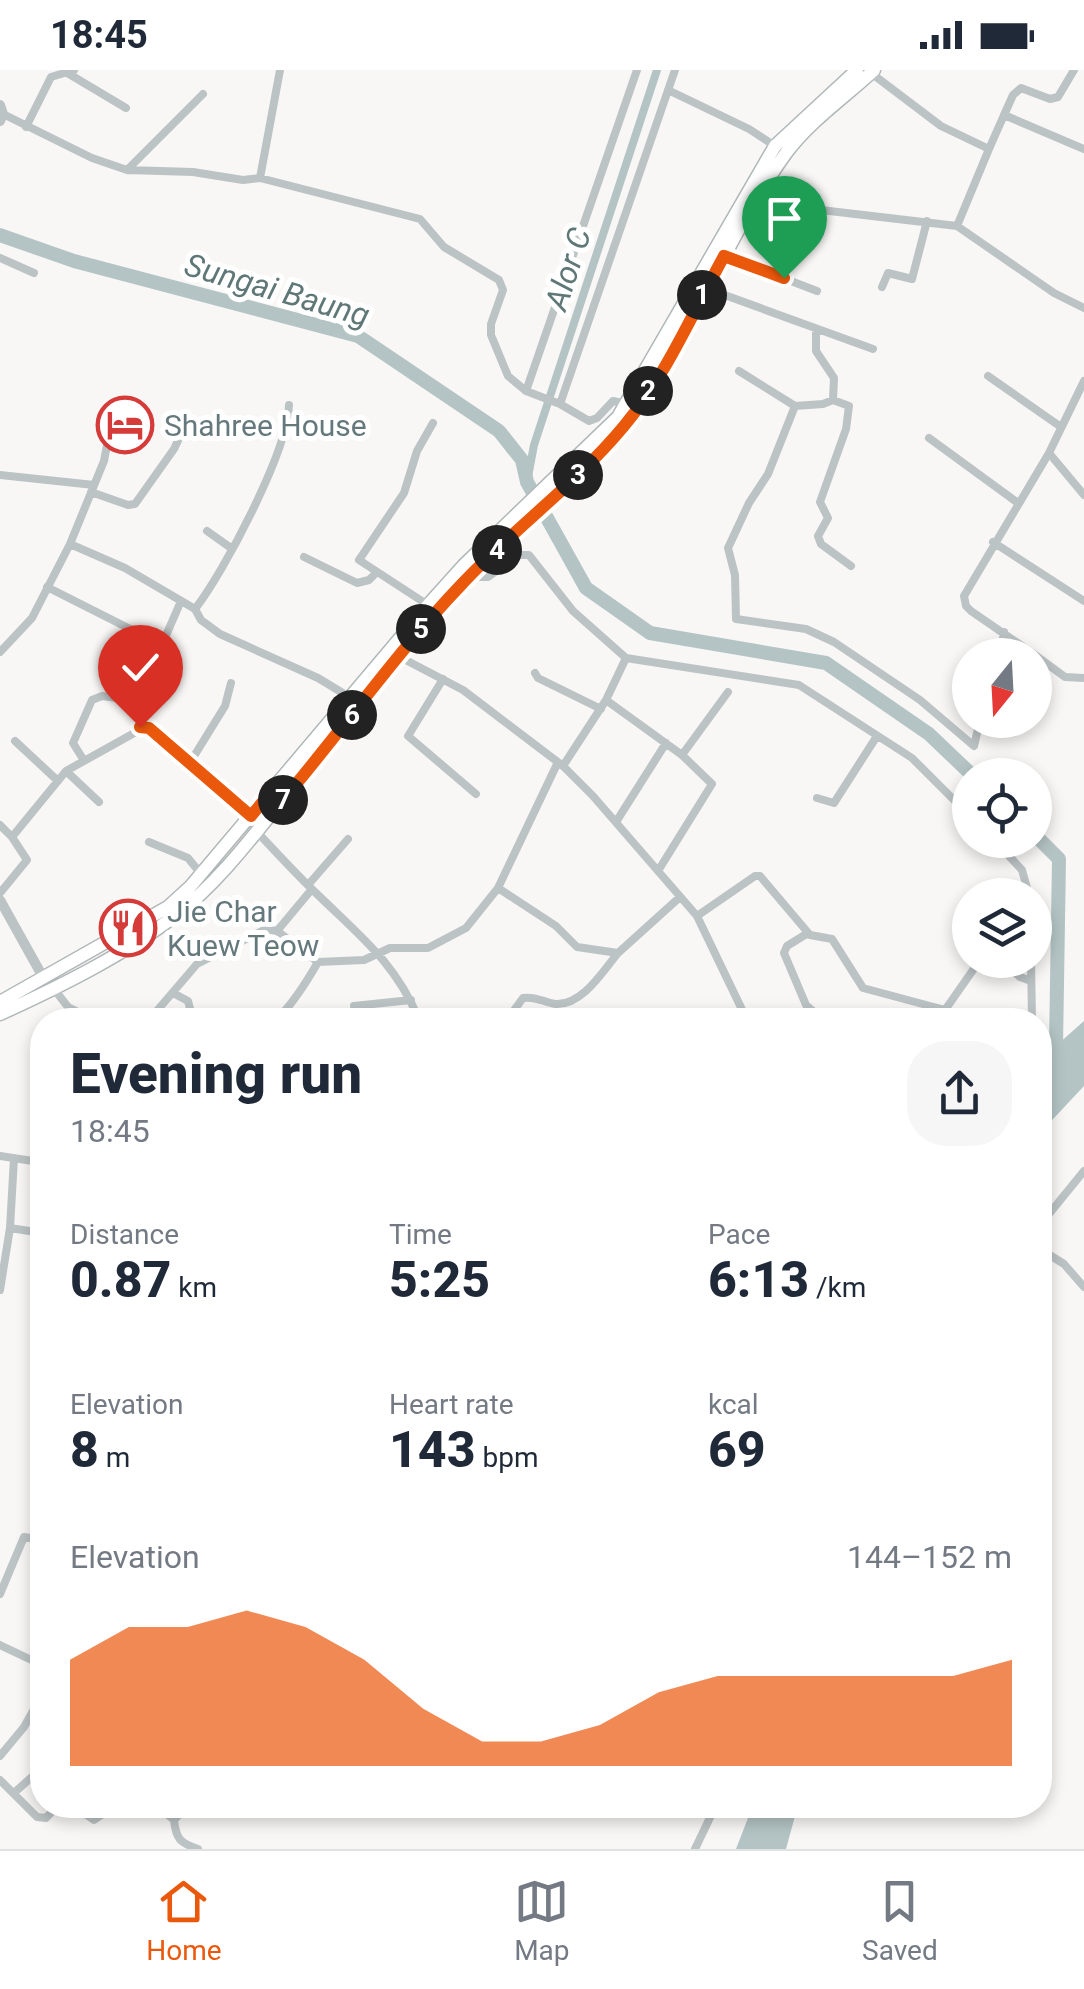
<!DOCTYPE html>
<meta charset="utf-8">
<style>
body{margin:0;font-family:Roboto,sans-serif;background:#f6f6f7;color:#1f2937;height:100vh;display:flex;flex-direction:column;font-size:38px;white-space:nowrap}
*{box-sizing:border-box;margin:0}
p{font-size:32px;color:#747a83}
.icon{flex:none;width:55px;height:55px;fill:none;stroke:currentColor;stroke-width:2;stroke-linecap:round;stroke-linejoin:round}
.map{position:relative;flex:1;overflow:hidden}
.details{position:absolute;left:30px;top:938px;width:1022px;height:810px;display:flex;flex-direction:column;background:#fff;border-radius:40px;box-shadow:0 5px 15px #0003}
.details>*{flex:none}
.needle{width:65px;rotate:198deg}
.buttons{position:absolute;left:952px;top:568px;display:grid;gap:20px}
.buttons a{display:grid;place-items:center;width:100px;height:100px;border-radius:50%;background:#fff;box-shadow:0 5px 15px #0003;font-size:50px}
.pin{position:absolute;display:grid;place-items:center;width:85px;height:85px;color:#fff;margin:-102px -42px;border-radius:50% 50% 50% 0;rotate:-45deg;box-shadow:0 0 10px #0007}
.pin .icon{rotate:45deg}
.km{position:absolute;width:50px;height:50px;margin:-25px;border-radius:50%;background:#222;color:#fff;font-size:28px;line-height:50px;text-align:center}
.round{display:grid;place-items:center;flex:none;width:105px;height:105px;border-radius:40px;background:#f6f6f7}
.summary{display:flex;align-items:center;justify-content:space-between;height:170px;padding:0 40px}
h1{font-size:55px;font-weight:800;line-height:75px}
.stats{display:grid;grid-template-columns:repeat(3,1fr);gap:15px;height:170px;padding:10px 40px}
.stats div{display:grid;align-content:center}
.stats b{font-size:50px;font-weight:800}
.stats small{font-size:28px;font-weight:400}
.stats p{font-size:28px}
.chart{height:280px;padding:20px 40px}
.chart p{display:flex;justify-content:space-between}
.chart svg{width:100%;height:180px;margin-top:10px;fill:#ea580c;opacity:.7}
.status{display:flex;justify-content:space-between;align-items:center;height:70px;padding:0 50px;background:#fff;direction:ltr}
.status svg{height:28px;fill:currentColor}
.dock{display:flex;justify-content:space-around;align-items:center;height:140px;border-top:2px solid #e0e1e3;background:#fff;font-size:28px;color:#747a83}
.dock a{display:grid;justify-items:center;gap:5px}
.dock .on{color:#ea580c}
.map>svg:first-child{display:block}
</style>
<div class="status"><b>18:45</b><svg viewBox="0 0 49 12"><path d="M0 12V9h3v3zM5 12V6h3v6zM10 12V3h3v9zM15 12V0h3v12zM26 1h20v11H26zM47 4h2v5h-2z"/></svg></div>
<div class="map">
<svg width="1084" height="1779" viewBox="0 0 1084 1779">
<rect width="100%" height="100%" fill="#f8f7f5"/>
<path fill="#b4c4c4" d="M1084,951V1016L1040,1063V990Z
M753,1735H798L786,1779H736Z"/>
<g fill="none" stroke-linecap="round" stroke-linejoin="round">
<path stroke="#b4c4c4" stroke-width="8" d="M527,412L534,375L657,0"/>
<path stroke="#b4c4c4" stroke-width="14" d="M0,165L74,191L358,266L499,361L522,390L527,412L586,518L650,563L826,593L929,664L972,705
M1035,765L1059,789L1056,976"/>
<g stroke="#b0b7b9" stroke-width="15">
<path id="primary" d="M0,932L168,837L190,817L428,535L464,495L618,347L775,76L857,0
M0,944C59,917 126,884 177,844C214,816 246,775 275,739C335,665 393,589 457,518C515,455 588,407 638,337C695,257 729,162 786,83C810,51 845,27 874,0"/>
</g>
<path stroke="#bcc3c4" stroke-width="8" d="M871,3L941,56L989,79L1004,45L1084,79
M69,4L126,38
M668,20L749,59L775,76
M3,44L92,88L127,100L193,102L243,110L260,108L420,149L444,177L499,210L503,220L491,254V265L508,306L526,321L560,334L589,351L597,348L613,331L627,334
M1004,45L1013,25L1021,18L1050,29L1058,27L1074,0
M26,57L51,7L74,0
M127,100L203,24
M260,108L280,0
M761,123L774,130L804,138L957,156L1054,223L1084,238
M957,156L989,79
M725,186L817,221
M0,188L34,203
M882,217L888,203L912,209L927,151
M708,219L873,279
M816,259V281L834,308L833,330
M739,301L795,336
M988,306L1061,357
M526,321L637,0
M560,334L675,0
M929,368L1018,433
M1049,383L1084,425
M0,405L94,415
M91,422L128,435L135,434L174,379L184,358
M207,461L231,478
M993,472L1084,531
M70,474L125,498L195,539L201,550L220,564L318,608L351,628
M304,487L357,513L369,510L376,503
M851,496L821,474L818,466L828,448L820,432L846,359L849,336L833,330L823,334L795,336L768,404L749,433L728,478L735,505L736,549L806,559L834,572L920,630L974,676L980,650
M475,500L480,507H488L518,485H529L573,541L626,588L799,615L912,688L970,746
M47,517L154,571
M428,535L359,490L404,423L417,381L433,353
M195,539C224,502 288,381 289,335
M0,582L32,548L70,474L104,391L111,354
M1000,585L1004,562
M1035,585L971,541L966,536L964,526L1049,383L1084,311
M1035,585L1065,607L1084,608
M398,586L463,620L563,696L593,726L697,846L747,950
M535,603L538,608L601,639
M443,609L408,666L476,724
M606,630L682,685L712,714L658,801
M15,671L58,711
M682,685L728,622
M83,689L73,673L92,630L102,626L125,629L154,571L164,570L181,531
M191,691L225,636L231,613
M563,696L606,630L626,588
M66,701L99,732
M817,728L834,733L877,666
M616,752L666,673
M0,755L12,767L66,701L145,657L191,691L251,745
M257,762C277,783 296,804 317,824C359,865 396,893 419,950
M994,770L1022,800L1029,825
M149,772L188,788L201,804
M308,815L348,769
M498,818L556,856L577,877L618,883L680,827
M0,823L27,790L12,767
M697,846L755,806H760L810,865L832,869L863,918L945,940
M277,861L318,892
M808,863L787,876L784,883L806,935L823,950
M1001,890L1020,907L1031,911
M1031,890L1032,950
M54,919L68,937L94,950
M173,923L188,931L193,950
M354,936L411,930
M149,950L197,894L266,859L277,861L312,819
M276,950C292,935 306,913 318,892L364,890L390,878H428L466,858L498,818L558,692
M507,950L523,928C536,926 543,932 555,934C582,936 603,901 618,883
M938,950L980,890
M0,1086L33,1091L42,1089
M1040,1155L1084,1101
M10,1158L42,1163
M1040,1179L1064,1194L1084,1217
M0,1220L10,1158L14,1088
M1040,1335V1339
M0,1524L24,1467L42,1470
M0,1575L42,1595
M0,1686L24,1657L42,1625
M0,1710L37,1747L46,1748L58,1735
M15,1722L42,1698
M72,1735L94,1750L116,1735
M156,1735L174,1750
M189,1735L174,1750C176,1769 180,1773 198,1779
M695,1779L716,1735"/>
<path stroke="#bcc3c4" stroke-width="10" d="M0,35L3,44L0,51
M0,830L44,909"/>
<use href="#primary" stroke="#fff" stroke-width="12"/>
</g>
<g fill="none" stroke-linecap="round" stroke-linejoin="round">
<g stroke="#fff" stroke-width="20">
<path id="route" d="M140,657L149,658L251,746L266,728L276,738C339,665 394,585 461,515C513,459 575,415 624,356C666,306 693,242 724,186L784,208"/>
</g>
<use href="#route" stroke="#ea580c" stroke-width="12"/>
</g>
<defs>
<g id="hotel-ring" transform="scale(2.875)"><circle r="9.5" fill="#fff" stroke="#d43b39" stroke-width="1.5"/><path d="M-6-4.5h1.5V1H6V5H4.5V3h-9V5H-6ZM-4 0a1.8 1.8 0 1 1 3.6 0ZM.5 0V-2.5h3Q6-2.5 6 0Z" fill="#d43b39"/></g>
<g id="restaurant-ring" transform="scale(2.875)"><circle r="9.5" fill="#fff" stroke="#d43b39" stroke-width="1.5"/><path d="M-5-6h1v4h1v-4h1v4h1v-4h1v5L-1.5 .5V6h-2V.5L-5-1ZM5-6V6H3V1.5H1.5Q1.5-4 5-6Z" fill="#d43b39"/></g>
</defs>
<g fill-rule="evenodd">
<use href="#hotel-ring" x="125" y="355"/>
<use href="#restaurant-ring" x="128" y="858"/>
</g>
<g text-anchor="middle" dominant-baseline="central" stroke-width="10" stroke-linejoin="round" paint-order="stroke">
<g font-size="30" fill="#65797d" stroke="#fff" text-anchor="start">
<text x="164" y="355">Shahree House</text>
<text x="167" y="841">Jie Char<tspan x="167" dy="34">Kuew Teow</tspan></text>
</g>
<g font-size="32" font-style="italic" fill="#607778" stroke="#fff">
<text transform="translate(568 199) rotate(-72)">Alor C</text>
<text transform="translate(277 220) rotate(16)">Sungai Baung</text>
</g>
</g>
</svg>
<div class="buttons">
<a><svg class="needle" viewBox="-14 -14 28 28"><path d="M0-13l5 13h-10z" fill="#e53935"/><path d="M0 13l5-13h-10z" fill="#747a83"/></svg></a>
<a><svg class="icon" aria-label="locate" viewBox="0 0 24 24"><circle cx="12" cy="12" r="6"/><path d="M12 2v4M12 18v4M2 12h4M18 12h4"/></svg></a>
<a><svg class="icon" aria-label="layers" viewBox="0 0 24 24"><path d="M12 4l9 5-9 5-9-5zM3 14l9 5 9-5"/></svg></a>
</div>
<div class="pin" style="left:784px;top:208px;background:#1e9e55"><svg class="icon" aria-label="arrive" viewBox="0 0 24 24"><path d="M6 21V4h12l-3 4 3 4H6"/></svg></div>
<div class="pin" style="left:140px;top:657px;background:#d93025"><svg class="icon" aria-label="check" viewBox="0 0 24 24"><path d="M5 12l5 5 9-10"/></svg></div>
<b class="km" style="left:702px;top:225px">1</b>
<b class="km" style="left:648px;top:321px">2</b>
<b class="km" style="left:578px;top:405px">3</b>
<b class="km" style="left:497px;top:480px">4</b>
<b class="km" style="left:421px;top:559px">5</b>
<b class="km" style="left:352px;top:645px">6</b>
<b class="km" style="left:283px;top:730px">7</b>
<section class="details">
<div class="summary"><div><h1>Evening run</h1><p>18:45</p></div><a class="round"><svg class="icon" aria-label="share" viewBox="0 0 24 24"><path d="M12 15V3M7 8l5-5 5 5M5 13v7h14v-7"/></svg></a></div>
<div class="stats">
<div><p>Distance</p><b>0.87<small> km</small></b></div>
<div><p>Time</p><b>5:25</b></div>
<div><p>Pace</p><b>6:13<small> /km</small></b></div>
</div>
<div class="stats">
<div><p>Elevation</p><b>8<small> m</small></b></div>
<div><p>Heart rate</p><b>143<small> bpm</small></b></div>
<div><p>kcal</p><b>69</b></div>
</div>
<div class="chart"><p><span>Elevation</span>144–152 m</p>
<svg viewBox="0 0 160 44" preserveAspectRatio="none"><path d="M0 44V18L10 10L20 10L30 6L40 10L50 18L60 30L70 38L80 38L90 34L100 26L110 22L120 22L130 22L140 22L150 22L160 18V44z"/></svg>
</div>
</section>
</div>
<nav class="dock">
<a class="on"><svg class="icon" aria-label="home" viewBox="0 0 24 24"><path d="M3 11l9-7 9 7M6 9v11h12V9"/></svg>Home</a>
<a><svg class="icon" aria-label="map" viewBox="0 0 24 24"><path d="M3 6l6-2 6 2 6-2v14l-6 2-6-2-6 2zM9 4v14M15 6v14"/></svg>Map</a>
<a><svg class="icon" aria-label="saved" viewBox="0 0 24 24"><path d="M7 4h10v16l-5-4-5 4z"/></svg>Saved</a>
</nav>
